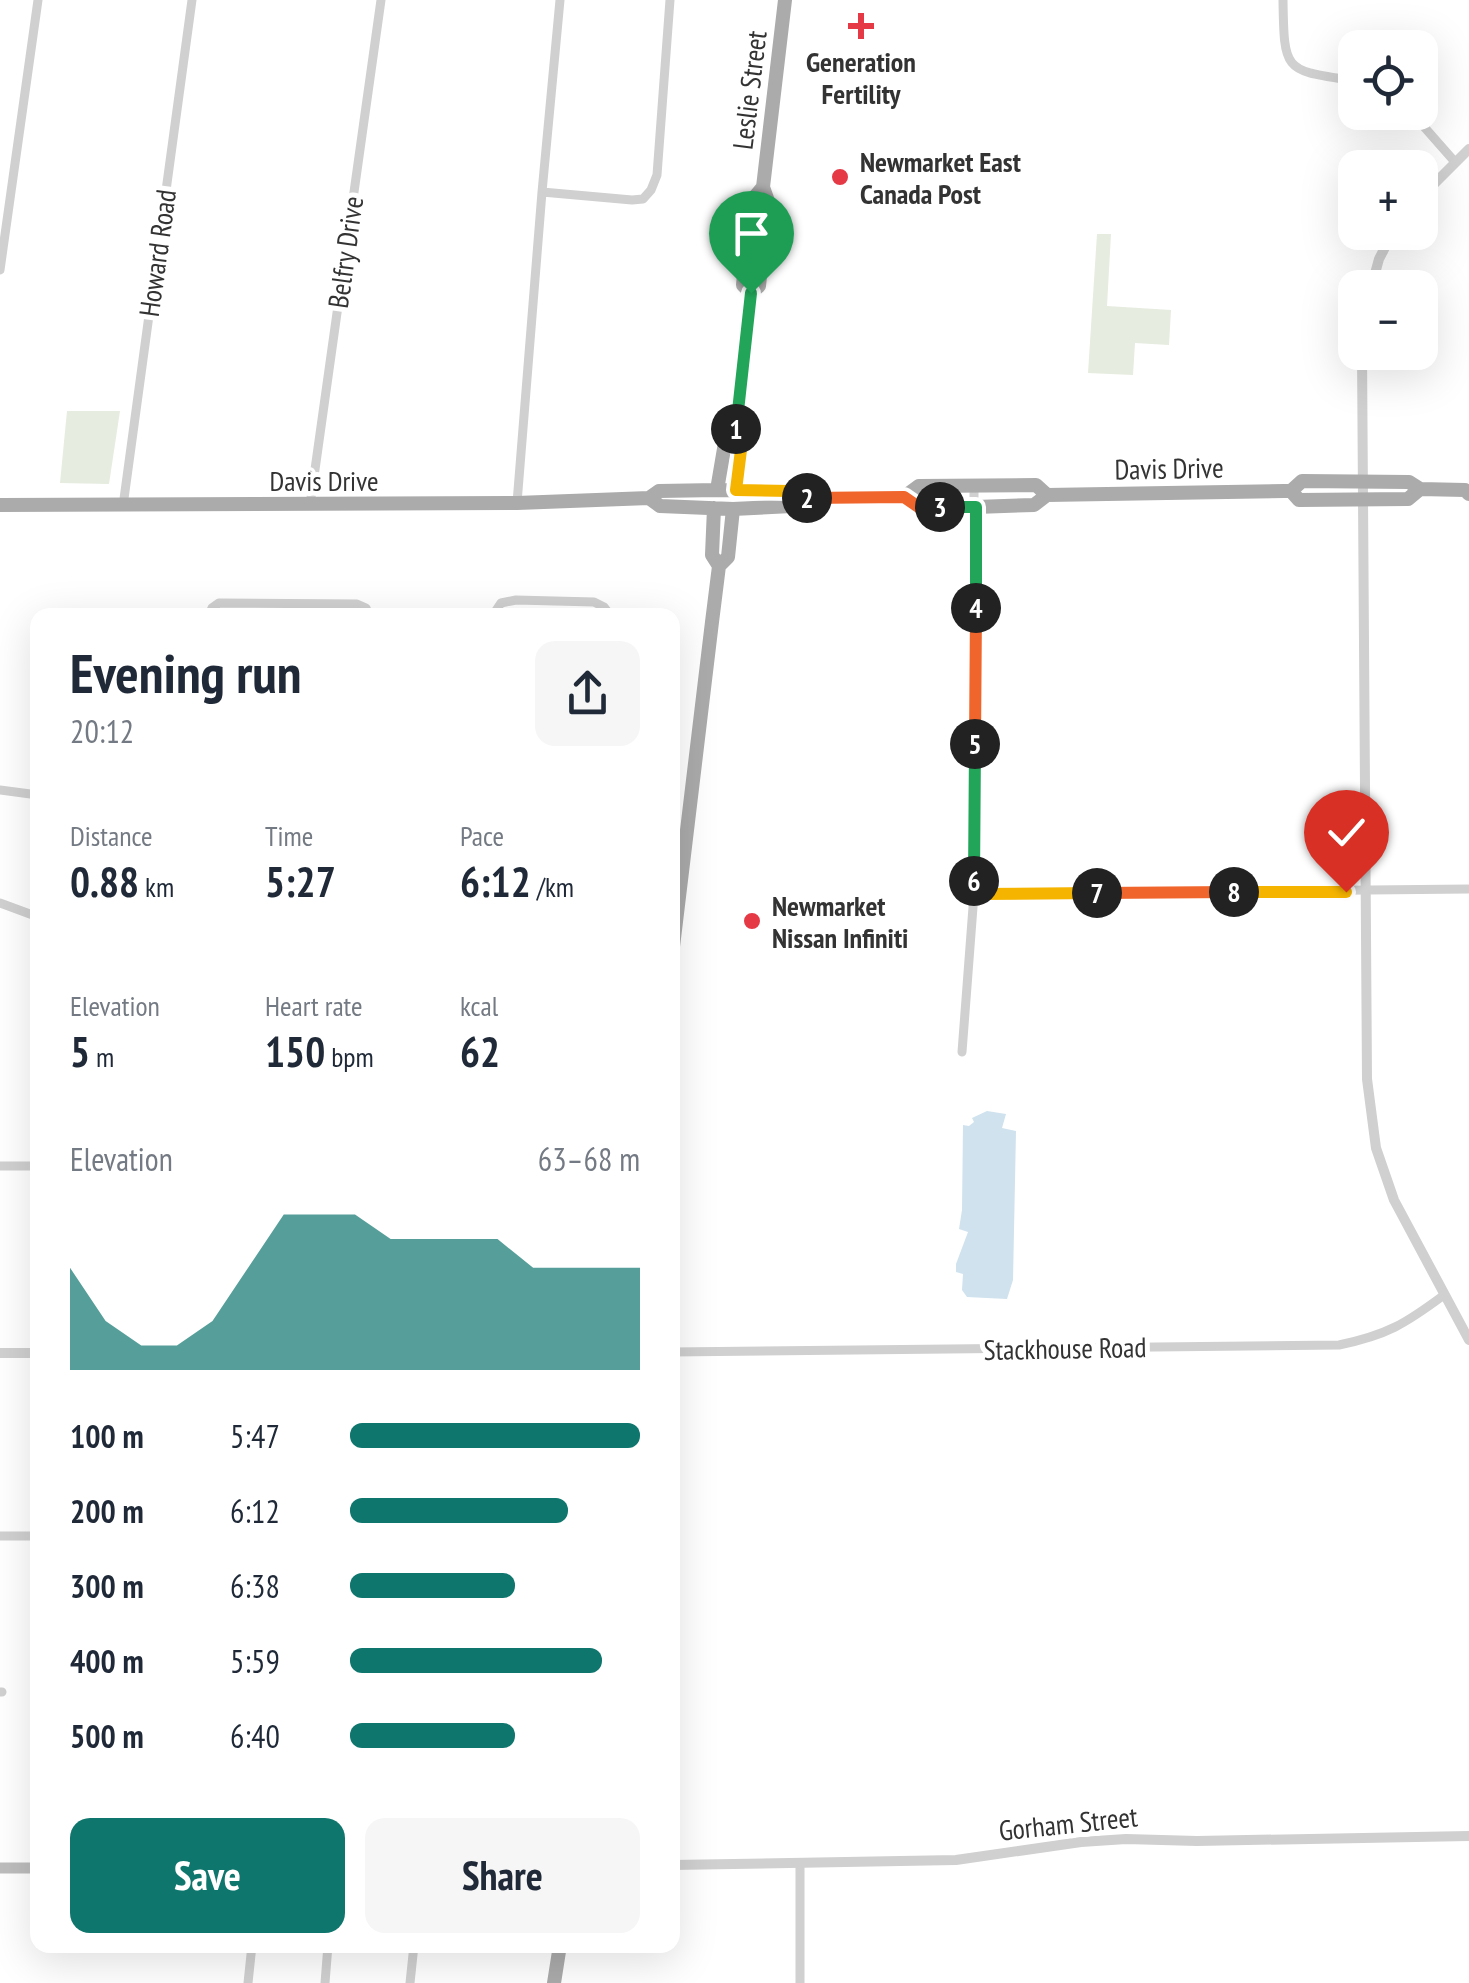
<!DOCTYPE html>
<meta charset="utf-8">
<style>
body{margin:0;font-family:"PT Sans Narrow",sans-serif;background:#f6f6f7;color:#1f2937;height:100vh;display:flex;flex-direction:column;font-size:38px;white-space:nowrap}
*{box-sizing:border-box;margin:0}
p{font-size:32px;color:#747a83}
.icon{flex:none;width:55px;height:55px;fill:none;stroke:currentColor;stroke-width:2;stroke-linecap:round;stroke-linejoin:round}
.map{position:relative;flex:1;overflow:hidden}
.side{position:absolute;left:30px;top:608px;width:650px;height:1345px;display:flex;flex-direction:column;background:#fff;border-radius:20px;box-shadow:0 10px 40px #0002}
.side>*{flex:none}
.fabs{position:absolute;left:1338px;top:30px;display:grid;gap:20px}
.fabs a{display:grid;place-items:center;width:100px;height:100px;border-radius:20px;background:#fff;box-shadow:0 10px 40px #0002;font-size:50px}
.pin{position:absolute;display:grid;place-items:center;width:85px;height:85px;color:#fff;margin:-102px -42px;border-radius:50% 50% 50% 0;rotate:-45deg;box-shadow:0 0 10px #0007}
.pin .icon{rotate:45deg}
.km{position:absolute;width:50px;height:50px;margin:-25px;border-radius:50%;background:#222;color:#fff;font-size:28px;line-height:50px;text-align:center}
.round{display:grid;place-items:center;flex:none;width:105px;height:105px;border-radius:20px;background:#f6f6f7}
.headline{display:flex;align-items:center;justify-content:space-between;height:170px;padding:0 40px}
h1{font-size:55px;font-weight:700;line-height:75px}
.figures{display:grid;grid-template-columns:repeat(3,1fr);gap:15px;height:170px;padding:10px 40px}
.figures div{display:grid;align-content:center}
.figures b{font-size:42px;font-weight:700}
.figures small{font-size:28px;font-weight:400}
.figures p{font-size:28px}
.chart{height:280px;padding:20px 40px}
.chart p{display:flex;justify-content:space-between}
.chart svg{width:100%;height:180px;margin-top:10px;fill:#0f766e;opacity:.7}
.action{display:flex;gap:20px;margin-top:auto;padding:20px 40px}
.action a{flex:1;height:115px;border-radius:20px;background:#0f766e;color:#fff;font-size:40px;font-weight:700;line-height:115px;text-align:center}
.action a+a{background:#f6f6f7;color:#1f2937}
ul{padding:0 40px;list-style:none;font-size:32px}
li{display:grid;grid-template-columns:160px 120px 1fr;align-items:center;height:75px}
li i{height:25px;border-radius:12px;background:#0f766e}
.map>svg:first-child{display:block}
</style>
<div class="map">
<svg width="1469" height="1983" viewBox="0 0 1469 1983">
<rect width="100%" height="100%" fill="#fff"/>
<path fill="#e6ecdf" d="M1097,234H1111L1107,306L1171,310L1169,345L1135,343L1133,375L1088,373Z
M67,411H120L109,484L60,483Z"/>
<path fill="#cfe2ee" d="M987,1111L1006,1114L1002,1128L1016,1131L1013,1280L1007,1299L967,1297L962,1290L963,1274L956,1272V1264L968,1232L959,1229L962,1210L963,1125L969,1126L974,1122L972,1118Z"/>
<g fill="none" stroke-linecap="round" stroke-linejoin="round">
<path stroke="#d0d0d0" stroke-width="9" d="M1283,0C1284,74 1285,70 1355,81
M1411,112L1455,162
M542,192L632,200L643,199L651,190L657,175L670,0
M0,270L38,0
M517,503L542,192L560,0
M310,505L381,0
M123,506L192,0
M209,615L212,608L219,603L357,604L366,608L369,615
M493,615L501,603L516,600L594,602L604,607L610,615
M0,790L38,795
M974,894L1469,889
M0,903L38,917
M962,1052L974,894V486
M0,1166H38
M672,1352L1339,1345C1387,1335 1405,1324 1444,1295
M0,1536H38
M0,1692H2
M800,1863V1983
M248,1983L252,1945
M325,1983L328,1945
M410,1983L414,1945"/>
<path stroke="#d0d0d0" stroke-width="10" d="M1420,198L1469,149
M1371,288L1379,259L1393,232
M1362,352L1367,1079L1376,1148L1394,1200L1469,1340
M0,1353H38
M672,1865L956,1860L1081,1842L1126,1839L1197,1841L1469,1836"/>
<path stroke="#bdbdbd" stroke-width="11" d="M0,1868H38"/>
<path stroke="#ababab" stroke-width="14" d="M749,229L753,199L763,187
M747,243L743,285L751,293
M717,490L726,437L736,428
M736,490L742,442L736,428L751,293L759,286L768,201L763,187L785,0
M1291,491L1302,481L1409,482L1420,489L1465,490L1469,494
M904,497L920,508L976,507L1034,505L1047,495L1284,491H1291L1299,500L1408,499L1420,489
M649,498L660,506L733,509L792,506L802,498
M0,505L517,503L649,498L659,491L717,490L790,491L802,498L904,497L919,486L1036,485L1047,495
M714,508L712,555L719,566
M672,955L712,622L719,566L728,557L733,509
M554,1983L560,1945"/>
</g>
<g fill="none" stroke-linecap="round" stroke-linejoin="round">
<g stroke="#fff" stroke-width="20">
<path id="split-1" d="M736,429L751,293"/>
</g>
<g stroke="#fff" stroke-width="20">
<path id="split-2" d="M736,429L742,442L736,490L790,491L802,498H807"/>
</g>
<g stroke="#fff" stroke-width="20">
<path id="split-3" d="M807,498L904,497L920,508L940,507"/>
</g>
<g stroke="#fff" stroke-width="20">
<path id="split-4" d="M940,507H976V608"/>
</g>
<g stroke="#fff" stroke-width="20">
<path id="split-5" d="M975,744L976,608"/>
</g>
<g stroke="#fff" stroke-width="20">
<path id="split-6" d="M974,881L975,744"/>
</g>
<g stroke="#fff" stroke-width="20">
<path id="split-7" d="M974,881V894L1097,893"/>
</g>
<g stroke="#fff" stroke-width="20">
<path id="split-8" d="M1097,893L1234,892"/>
</g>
<g stroke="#fff" stroke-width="20">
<path id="split-9" d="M1234,892H1346"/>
</g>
<use href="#split-1" stroke="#22a559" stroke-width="12"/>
<use href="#split-2" stroke="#f5b400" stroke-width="12"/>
<use href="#split-3" stroke="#f0652b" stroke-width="12"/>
<use href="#split-4" stroke="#22a559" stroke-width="12"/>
<use href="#split-5" stroke="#f0652b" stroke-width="12"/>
<use href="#split-6" stroke="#22a559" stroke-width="12"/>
<use href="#split-7" stroke="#f5b400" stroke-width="12"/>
<use href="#split-8" stroke="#f0652b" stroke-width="12"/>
<use href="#split-9" stroke="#f5b400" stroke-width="12"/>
</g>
<g fill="#e63946" stroke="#fff" stroke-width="4">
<path d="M856 11h10v10h10v10h-10v10h-10v-10h-10v-10h10z"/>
<circle cx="840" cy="177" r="10"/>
<circle cx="752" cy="921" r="10"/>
</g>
<g text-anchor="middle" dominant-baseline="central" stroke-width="10" stroke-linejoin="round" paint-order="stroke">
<g font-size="28" font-weight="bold" fill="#333" stroke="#fff" text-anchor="start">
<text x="861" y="61" text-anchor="middle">Generation<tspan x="861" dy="32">Fertility</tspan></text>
<text x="860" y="161">Newmarket East<tspan x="860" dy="32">Canada Post</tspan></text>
<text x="772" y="905">Newmarket<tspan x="772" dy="32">Nissan Infiniti</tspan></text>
</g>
<g font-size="28" fill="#333" stroke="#fff">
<text transform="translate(749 90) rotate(-83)">Leslie Street</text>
<text transform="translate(345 252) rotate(-82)">Belfry Drive</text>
<text transform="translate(157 253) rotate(-82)">Howard Road</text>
<text transform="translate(1169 468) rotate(-1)">Davis Drive</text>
<text x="324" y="480">Davis Drive</text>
<text transform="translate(1065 1348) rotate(-1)">Stackhouse Road</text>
<text transform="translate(1068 1823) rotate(-6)">Gorham Street</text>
</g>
</g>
</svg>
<div class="fabs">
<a><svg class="icon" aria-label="locate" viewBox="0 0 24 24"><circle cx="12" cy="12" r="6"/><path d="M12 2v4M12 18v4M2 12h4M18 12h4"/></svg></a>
<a>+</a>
<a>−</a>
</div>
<div class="pin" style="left:751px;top:293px;background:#1e9e55"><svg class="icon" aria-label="arrive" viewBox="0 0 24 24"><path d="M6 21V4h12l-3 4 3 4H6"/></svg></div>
<div class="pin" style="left:1346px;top:892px;background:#d93025"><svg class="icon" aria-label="check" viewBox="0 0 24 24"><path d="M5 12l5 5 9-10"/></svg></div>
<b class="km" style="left:736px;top:429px">1</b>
<b class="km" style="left:807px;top:498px">2</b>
<b class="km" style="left:940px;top:507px">3</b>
<b class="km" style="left:976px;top:608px">4</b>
<b class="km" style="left:975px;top:744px">5</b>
<b class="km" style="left:974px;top:881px">6</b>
<b class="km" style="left:1097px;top:893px">7</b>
<b class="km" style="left:1234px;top:892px">8</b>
<section class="side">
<div class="headline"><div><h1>Evening run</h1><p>20:12</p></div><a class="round"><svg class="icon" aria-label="share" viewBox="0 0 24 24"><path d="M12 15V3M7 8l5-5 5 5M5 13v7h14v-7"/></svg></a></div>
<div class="figures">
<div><p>Distance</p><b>0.88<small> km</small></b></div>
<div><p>Time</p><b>5:27</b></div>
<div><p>Pace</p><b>6:12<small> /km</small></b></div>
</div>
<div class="figures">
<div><p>Elevation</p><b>5<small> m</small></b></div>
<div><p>Heart rate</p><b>150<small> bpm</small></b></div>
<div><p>kcal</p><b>62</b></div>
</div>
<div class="chart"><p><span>Elevation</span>63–68 m</p>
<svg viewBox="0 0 160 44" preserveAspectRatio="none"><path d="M0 44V19L10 32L20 38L30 38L40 32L50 19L60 6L70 6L80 6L90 12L100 12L110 12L120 12L130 19L140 19L150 19L160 19V44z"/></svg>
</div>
<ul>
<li><b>100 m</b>5:47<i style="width:100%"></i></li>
<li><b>200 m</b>6:12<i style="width:75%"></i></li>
<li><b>300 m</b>6:38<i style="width:57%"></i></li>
<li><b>400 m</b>5:59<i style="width:87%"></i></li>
<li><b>500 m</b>6:40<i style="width:57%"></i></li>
</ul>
<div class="action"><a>Save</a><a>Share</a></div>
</section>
</div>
